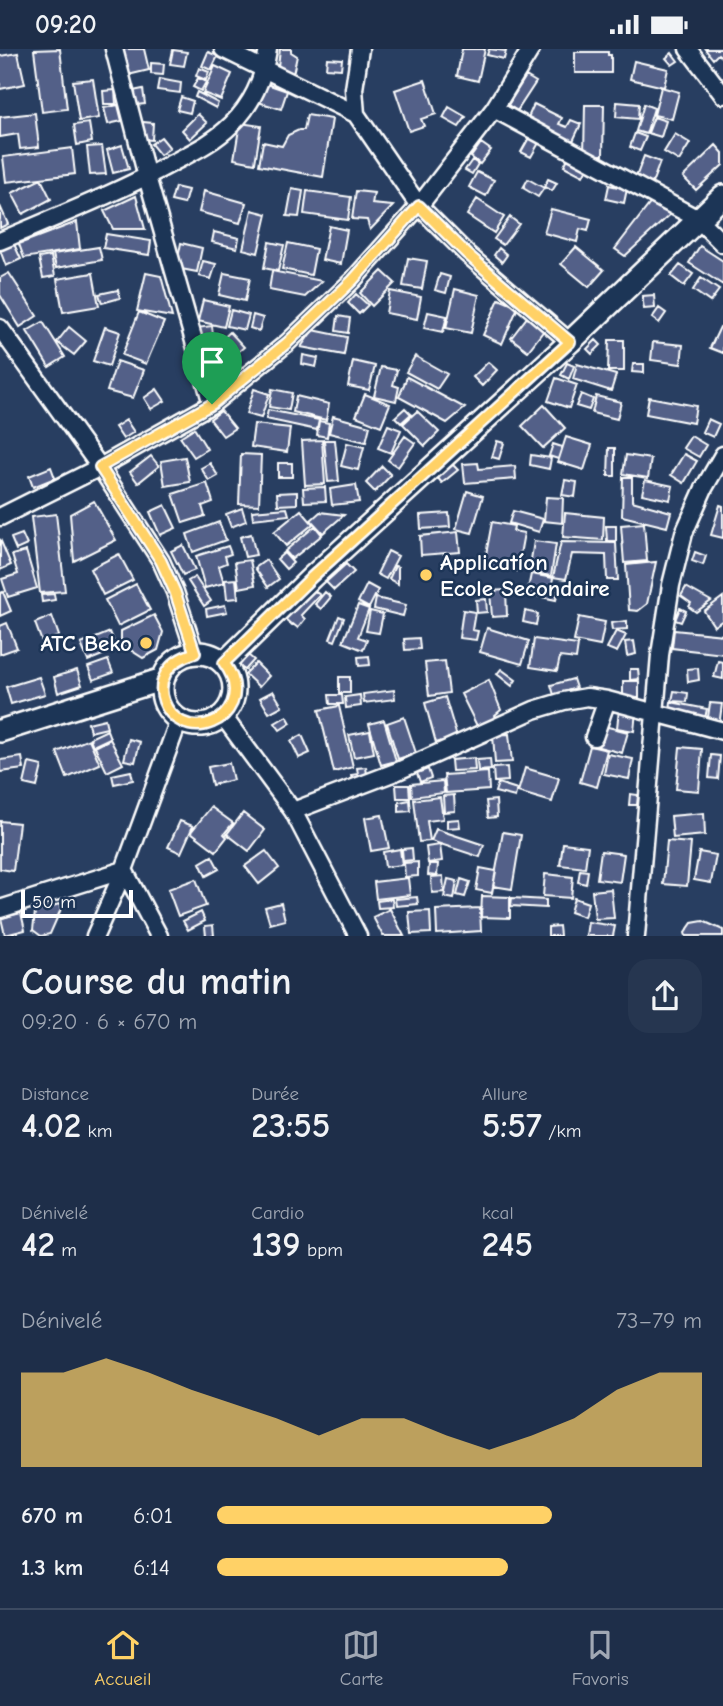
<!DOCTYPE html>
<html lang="fr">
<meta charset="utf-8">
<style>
body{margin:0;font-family:"Comic Neue",sans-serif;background:#263650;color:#f1f3f6;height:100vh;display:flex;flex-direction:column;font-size:26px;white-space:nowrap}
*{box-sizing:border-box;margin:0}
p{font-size:23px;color:#a1a8b4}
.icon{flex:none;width:38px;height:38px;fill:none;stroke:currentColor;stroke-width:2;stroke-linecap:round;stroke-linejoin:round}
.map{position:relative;height:887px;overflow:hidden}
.side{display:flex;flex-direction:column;background:#1e2e49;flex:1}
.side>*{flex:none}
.scale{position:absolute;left:21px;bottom:18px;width:112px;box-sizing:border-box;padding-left:7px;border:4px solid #fff;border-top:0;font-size:19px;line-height:24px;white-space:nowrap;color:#fff;-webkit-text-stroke:5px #1d3557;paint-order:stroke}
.pin{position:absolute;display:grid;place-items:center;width:60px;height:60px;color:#fff;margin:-72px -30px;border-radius:50% 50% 50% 0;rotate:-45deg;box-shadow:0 0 7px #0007}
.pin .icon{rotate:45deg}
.round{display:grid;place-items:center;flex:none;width:74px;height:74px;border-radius:21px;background:#263650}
.head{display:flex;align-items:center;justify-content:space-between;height:119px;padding:0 21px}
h1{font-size:38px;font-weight:800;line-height:52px}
.stats{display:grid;grid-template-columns:repeat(3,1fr);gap:10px;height:119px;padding:7px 21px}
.stats div{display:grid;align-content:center}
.stats b{font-size:35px;font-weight:800}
.stats small{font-size:19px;font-weight:400}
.stats p{font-size:19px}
.chart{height:196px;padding:14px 21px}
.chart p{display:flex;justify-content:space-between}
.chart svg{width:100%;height:126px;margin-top:7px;fill:#ffd166;opacity:.7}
ul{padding:0 21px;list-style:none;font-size:23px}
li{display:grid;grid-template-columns:112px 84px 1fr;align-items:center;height:52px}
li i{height:18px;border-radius:9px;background:#ffd166}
.status{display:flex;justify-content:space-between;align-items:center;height:49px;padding:0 35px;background:#1e2e49;direction:ltr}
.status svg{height:19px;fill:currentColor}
.menu{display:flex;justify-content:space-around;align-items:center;height:98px;border-top:2px solid #3c4a61;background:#1e2e49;font-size:19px;color:#a1a8b4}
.menu a{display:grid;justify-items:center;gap:4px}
.menu .on{color:#ffd166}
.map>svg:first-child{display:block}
</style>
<div class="status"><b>09:20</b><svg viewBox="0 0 49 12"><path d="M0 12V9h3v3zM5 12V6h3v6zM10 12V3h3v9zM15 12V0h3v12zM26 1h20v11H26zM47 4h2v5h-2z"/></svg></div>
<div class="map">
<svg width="723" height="887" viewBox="0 0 723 887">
<rect width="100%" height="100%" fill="#283e61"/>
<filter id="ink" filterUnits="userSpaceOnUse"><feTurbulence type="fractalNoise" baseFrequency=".0143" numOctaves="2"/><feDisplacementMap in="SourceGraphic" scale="14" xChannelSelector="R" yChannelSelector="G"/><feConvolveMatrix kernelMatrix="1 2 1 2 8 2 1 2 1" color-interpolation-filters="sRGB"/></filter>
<g filter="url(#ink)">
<path fill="#526088" stroke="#fff" stroke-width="2" d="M60,0L67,60L42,63L34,1Z
M122,0H144L149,21L128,26Z
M280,0H291V3L297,7L293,25L278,18Z
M462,0H485L478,32L457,27Z
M489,0L506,2L504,10L487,6Z
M705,0H723V9L718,5L713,10Z
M173,1L187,3L184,17L170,15Z
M208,3L218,7L211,21L202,17Z
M575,3H608V6H611V24H575Z
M18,4L25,35L0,40V7Z
M672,4L678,12L672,16L666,9Z
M327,9L342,10L341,20L326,19Z
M634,12L668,20L664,38L630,30Z
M151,14L164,15L163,26L151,25Z
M215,17L232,25L221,51L203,44Z
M199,19L209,23L206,31L196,27Z
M526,27L536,33L517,62L508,56Z
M198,29L206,33L201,42L193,38Z
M93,30L99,69L79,72L73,32Z
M159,30L181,34L180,44L157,41Z
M425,31L436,65L421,70L424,77L409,82L395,41Z
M264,34L287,42L281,60L258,53Z
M661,38L679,43L672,70L654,66Z
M143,40L145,55L136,56L133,42Z
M115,41L116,55H104L103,42Z
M197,43L218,54L216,59L195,48Z
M181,48L193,52L190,64L177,61Z
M617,53L639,55L638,70L616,68Z
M534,55L562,69L559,75L567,78L571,71L581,75L573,92L567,90L566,92L526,73Z
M644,55L654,59L646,85L636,82Z
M118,56L122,72L108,75L104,59Z
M585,56H604L603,106H584Z
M449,58L466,68L459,78L443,69Z
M35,64L39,98L20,100L18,85L0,88V68Z
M198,65L207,74L190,90L182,81Z
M307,66L332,70L323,128L259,116L263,93L282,97L288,86L299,81H304Z
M654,68L666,72L661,88L648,84Z
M143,73L153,74L152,91L142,90Z
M89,74L92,93L77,96L74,76Z
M240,74L261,77L255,114L234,110Z
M635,84L646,88L640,102L630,98Z
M675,85L690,94L679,112L664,103Z
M530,87L540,92L531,108L521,103Z
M161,88L170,99L160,106L151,95Z
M481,94L491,101L480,115L471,108Z
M122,96L129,120L113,124L107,101Z
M716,96L723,104V116L696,141L683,128Z
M102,97L106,125L90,126L87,98Z
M72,99L75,125L6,133L3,108Z
M569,107L588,117L583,127L564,117Z
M644,107L660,113L651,137L635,131Z
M472,111L478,115L472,125L465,121Z
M477,123L494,131L486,147L469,138Z
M41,130L51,150L23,165L12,144Z
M528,130L544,139L538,148L523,139Z
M548,130L557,134L552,142L544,138Z
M609,136L627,140L624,154L606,150Z
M175,138L188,141L184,155L171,152Z
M292,140L303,142L299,168L287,167Z
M204,142L246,154L240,174L199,163Z
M307,142L351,148L348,171L304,165Z
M356,142L374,144L372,155L393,157L370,181L367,171L352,170Z
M136,147L145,180H113L104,162Z
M477,150L504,168L494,184L467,166Z
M652,152L674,162L625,207L615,200Z
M0,157L8,175L0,179Z
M551,160L591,170L588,182L580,180L577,193L544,184Z
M252,161L267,165L258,204L243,200Z
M510,168L519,175L503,196L494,190Z
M77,173L80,200L24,209L19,195Z
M329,177L347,181L341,215L322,211Z
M214,183L239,189L237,199L212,193Z
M106,185L151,192L149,206L103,199Z
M269,193L284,196L278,222L264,219Z
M181,194L202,199L197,223L176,219Z
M288,194L316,200L311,226L282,220Z
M14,195L21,210L6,217L0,201Z
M700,197L723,212V236L689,214Z
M99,198L102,211L56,219L53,205Z
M576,198L604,221L589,238L561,215Z
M499,199L507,206L502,213L494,206Z
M51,207L55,227L43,229L39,209Z
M408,209L427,212L422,240L403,237Z
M203,212L216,215L211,230L199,227Z
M680,216L693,225L684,237L671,227Z
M272,222L322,232L305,248L269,241Z
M382,222L395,234L372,257L360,244Z
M9,224L37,267L20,278L0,246V229Z
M93,224L99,257L63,263L57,230Z
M146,224L161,227L172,268L137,262Z
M224,224L250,229L245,252L219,246Z
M440,225L450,228L446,244L435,241Z
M701,229L719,241L710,253L693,241Z
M455,240L479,246L471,284L446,279Z
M118,241L120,249L102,254L99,245Z
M390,242L421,248L417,270L386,264Z
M356,245L368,256L359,265L348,254Z
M654,246L655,259L644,260L642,247Z
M499,250L518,258L502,295L483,286Z
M203,251L229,257L224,278L198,272Z
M659,259L666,264L659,274L652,269Z
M231,261L249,266L245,281L227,277Z
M139,263L164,273L146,315L122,306Z
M428,263L447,267L443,283L424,279Z
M253,266L263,269L259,282L250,279Z
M338,267L350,269L348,284L336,282Z
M528,267L545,280L528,302L511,289Z
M43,273L65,308L49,318L27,282Z
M212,277L214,294L198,295L196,279Z
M69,278L86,292L74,306L57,293Z
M105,278L120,283L109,317L93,312Z
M720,278L723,279V304L710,299Z
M313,281L347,288L344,306L301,298Z
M230,283L244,298L231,309L218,294Z
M596,291L601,296L592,305L587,300Z
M609,291H624V322H608Z
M653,293L683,296L681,315L651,311Z
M219,303L230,313L221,322L211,313Z
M303,306L318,309L316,318L302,315Z
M415,307L447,325L437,340L406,323Z
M117,312L144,321L133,349L107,342Z
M353,312L375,317L369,341L348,337Z
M488,313L497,321L482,337L473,328Z
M567,314L574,317L569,330L561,326Z
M577,315L616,326L611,342L573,330Z
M633,315H644V324L632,323Z
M381,318L397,321L393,336L399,338L396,352L374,347Z
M407,328L465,359L447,374L399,348Z
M556,329L577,336L569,359L548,352Z
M157,340L165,352L151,360L144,349Z
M254,340L269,345L261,369L246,365Z
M272,340L292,344L289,361L269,358Z
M365,345L390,355L381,377L356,367Z
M581,345L593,350L589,361L576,357Z
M296,347L329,355L326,371L293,363Z
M596,347L621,353L617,370L592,364Z
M649,348L696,357L693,374L646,365Z
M544,356L565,379L543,399L522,377Z
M405,359L411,365L401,374L395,368Z
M268,361L319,371L317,381L266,370Z
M221,362L235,379L223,387L210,370Z
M417,362L439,383L425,397L403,375Z
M333,367L370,377L366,393L329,384Z
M708,370L719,375L713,388L702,383Z
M126,371L134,383L123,390L115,378Z
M319,372L329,374L327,388L317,386Z
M254,375L290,379L287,403L251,398Z
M388,376L401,381L391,404L378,399Z
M194,379L207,400L194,408L180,388Z
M405,387L415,394L398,418L388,411Z
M691,387L706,396L699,408L683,399Z
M566,388L592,396L584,421L558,413Z
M322,391L325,435L305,436L302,392Z
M324,391H335L339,432L328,433Z
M497,392L504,394L499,410L492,408Z
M347,394L364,398L358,421L341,417Z
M553,395L562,398L558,410L549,407Z
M609,399H615V427H608Z
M241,405L261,406L259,456L239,455Z
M684,405L697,412L684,434L671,426Z
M531,406L551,409L549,420L530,416Z
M626,406L651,410L648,429L623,425Z
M151,407L159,417L138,434L130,423Z
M185,408L190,433L165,437L161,412Z
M210,414L218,427L209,432L201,419Z
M278,414H292V428H278Z
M478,414L479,420L515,417L516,430L465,434L463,415Z
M452,415L458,421L442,434L437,428Z
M382,417L391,426L375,443L366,434Z
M51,418L55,429L33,438L29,427Z
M623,428H632V452L671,463L667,478L622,467Z
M565,431L577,433L575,448L562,446Z
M645,431L673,437L670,451L642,445Z
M207,434L213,453L202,457L205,467L183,474L173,445Z
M356,436L359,453L332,456L330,440Z
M325,438L326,452L304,453L303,439Z
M467,442L483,447L472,484L456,480Z
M297,443V455L278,456L277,444Z
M546,448L563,449L562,474L544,472Z
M94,452L116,491L74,512L70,465Z
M165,456L176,479L160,486L150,463Z
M720,456L723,457V489L711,486Z
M242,459L246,472L231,478L226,465Z
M287,459L289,466L253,470L252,462Z
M301,461L313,475L286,497L274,483Z
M513,462L543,470L539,483L509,474Z
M320,463L344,466L323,484L311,471Z
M449,464L450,478L421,480L420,466Z
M565,464L604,468L603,491L563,488Z
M56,465L65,542L40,544L31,468Z
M219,473L226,491L193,503L187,485Z
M492,473L514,477L513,482L524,484L517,522L484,516Z
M644,474L647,512L624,514L621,476Z
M315,477L322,486L292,510L285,502Z
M606,477H616V492H607Z
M458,483L460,503L421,506L420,487Z
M22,485L27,496L16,501L11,489Z
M251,485L256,506L245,508L240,488Z
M0,490L11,516L0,521Z
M534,492L556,495L551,527L529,523Z
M561,493L616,494L618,531H607L606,506L572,505L566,530L553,528Z
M183,496L195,521L183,526L171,502Z
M228,497L231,505L225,507L227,514L219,517L224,534L205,539L196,507Z
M26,502L37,539L8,548L2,530L18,525L12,506Z
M388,502L398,507L386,530L377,525Z
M695,503L706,507L703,516L692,512Z
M284,504L293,514L286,520L277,510Z
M119,505L133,531L103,546L90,520Z
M250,511L255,536L239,539L235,513Z
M266,511L279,530L268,538L255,519Z
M656,513L647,555L638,562L629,561L626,516Z
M346,515L354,523L334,541L326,533Z
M395,517L398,518V535L389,530Z
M531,525L553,529L551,540L558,541L556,551L527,545Z
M195,528L211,552L204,557L188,532Z
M236,530L238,549L227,550L225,531Z
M136,535L150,561L118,577L105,551Z
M367,535L378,541L369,559L358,553Z
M686,538L711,552L696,563L689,558L691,554L681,547Z
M313,541L320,546L301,566L305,570L298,579L293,575L292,576L285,570Z
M506,541L507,567L492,568L490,542Z
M3,543L11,562L0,567V544Z
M325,543L331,548L321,560L315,555Z
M54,545L55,551L42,553L41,546Z
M723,548V571L714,577L704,562Z
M376,549L406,556L403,567L374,560Z
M486,550L487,563L477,564L476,551Z
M225,556L227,563L207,567L206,560Z
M358,556L369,560L358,588L367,591L363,601L343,593Z
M680,559L686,562L681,573L675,571Z
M463,561L475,563L472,581L478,582L476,591L459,589Z
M370,562L383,565L379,584L366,582Z
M525,562L538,565L536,576L523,573Z
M154,566L163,583L158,601L143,609L121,595V582Z
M52,567L59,587L42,593L35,574Z
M339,567L344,569L335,592L330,590Z
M579,568L605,573L600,597L574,592Z
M627,572V580L612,581L611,574Z
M7,574L17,599L0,605V577Z
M487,579L529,592L522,615L480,603Z
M674,581L723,586V605L672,599Z
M616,582L626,586L617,603L607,599Z
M110,583L117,600L88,612L81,595Z
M419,589L420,600L405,601L404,590Z
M534,590L578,596L576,610L560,608L557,622L530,618Z
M634,592L636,605L627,607L625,593Z
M248,606L254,611L245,621L239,617Z
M369,607L370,616L359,617L358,608Z
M108,611L113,624L93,631L88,618Z
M445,612L449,644L429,647L425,614Z
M718,612L723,613V630L714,628Z
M256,614L269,627L259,638L245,625Z
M698,619L699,631L688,633L687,620Z
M501,620L516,631L512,637L497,625Z
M630,620H638L639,630L630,631Z
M77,621L82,636L58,644L54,628Z
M39,628L45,645L11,655L6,638Z
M339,628H350V644H339Z
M573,630L576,639L554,646L551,636Z
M489,631L501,661L495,666L497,670L478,679L461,645Z
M623,632H639V649H623Z
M394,641L395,650L364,654L363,645Z
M273,642L282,657L269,664L260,649Z
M674,642L688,644L687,653L672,652Z
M329,646H342L343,655H330Z
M360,646L361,657L346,659L345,648Z
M445,648L457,688L436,694L425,654Z
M671,653L707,660L704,674L669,667Z
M710,654L722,655L719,677L707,675Z
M339,657L353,718L334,723L319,661Z
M619,660L636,662L634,682L617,679Z
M287,667L291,674L280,681L275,674Z
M404,668L416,704L398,710L387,674Z
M105,670L107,679L90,683L88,674Z
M384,671L396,712L381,716L369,675Z
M600,676L628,683L622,704L595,697Z
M107,681L110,689L93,697L90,689Z
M370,682L374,704L354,708L349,686Z
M509,685L512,713L495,714L493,686Z
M302,686L310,704L299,709L291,692Z
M89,690L100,715L67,729L57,703Z
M110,690L123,715L107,723L95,698Z
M129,690L140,693L135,713L124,711Z
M590,697L607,701L597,738L580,733Z
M680,698L702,700L699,742L676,740Z
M608,705L633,710L629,730L604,725Z
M711,706L720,707L718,730L709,729Z
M22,708L24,720L0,723V711Z
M474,709L475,721L452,722L451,711Z
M490,710L491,721L478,722L477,711Z
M29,714L42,717L37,738L24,735Z
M229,714L233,731L212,736L208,718Z
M366,718L368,733L352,735L351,726L358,725L357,719Z
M507,718L508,732L494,733L493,719Z
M525,719L559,729L552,753L518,743Z
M428,720L431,729L420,733L417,724Z
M131,722L133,731L114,735L112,726Z
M488,723L489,741L446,744L444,726Z
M443,732L444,744L412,748L411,735Z
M498,734L517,740L515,748L495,743Z
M396,736H409L410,749H397Z
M630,745L638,746L637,756H629Z
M454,746L455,762L444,763L443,747Z
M440,748L443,770L427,772L430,792L419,793L414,751Z
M410,751L411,762L399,763V753Z
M496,751L497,768L488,769L486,752Z
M211,758L233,774L224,785L227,788L216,802L191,783Z
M243,764L265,781L249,802L227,785Z
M704,764L705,786L673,789L671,767Z
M382,766L389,799L371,802L365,769Z
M459,770L460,778L447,779V771Z
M0,772L19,774L13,822L0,820Z
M180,772L193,777L181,804L168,798Z
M436,780L484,796L480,808L431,792Z
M503,783L521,786L512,840L493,837Z
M667,792L691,794L687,837L663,835Z
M563,794L588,797L585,819L560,816Z
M440,796L442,812L428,814L426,798Z
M412,799L413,811L403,812L402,800Z
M400,800L402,816L385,818L383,803Z
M266,802L279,819L259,835L245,817Z
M601,802L624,805L620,833L597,830Z
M699,803L716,806L711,834L694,831Z
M212,807L219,820L206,827L200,814Z
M418,813V827L405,828L404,814Z
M429,815H438L437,827L428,826Z
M480,819L496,822L492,844L476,841Z
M580,821L588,822L586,835L578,833Z
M545,825L573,828L571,849L543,847Z
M443,827L444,843L432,844L431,828Z
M408,829L410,846L376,850L374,833Z
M196,830L206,857L178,867L168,840Z
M448,830L457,832L454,850L444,848Z
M461,830L470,833L465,848L457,846Z
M611,840L614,869L595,870L592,842Z
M482,847L510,848V869L481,868Z
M417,848L418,855L396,857L395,850Z
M512,849L546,851V859L511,857Z
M574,849L588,854L584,868L570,863Z
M392,850L393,858L378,859L377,852Z
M281,854L285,871L270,875L265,858Z
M59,855L61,860L50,885L41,887L33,881L35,863Z
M480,859L481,882L437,885L436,861Z
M390,860L404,887H383L373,868Z
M430,862L431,884L411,885L409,863Z
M201,863L205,872L188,881L183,872Z
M21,864L25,881L5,886L1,869Z
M703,872L723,881V887H686L685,884L692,874Z
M588,873L615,877L613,887H586Z
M213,876L214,887H206L205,877Z
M559,877L560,887H548V878Z"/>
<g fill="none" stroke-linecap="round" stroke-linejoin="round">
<g stroke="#fff" stroke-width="21">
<path id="minor" d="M114,0L147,128L212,355
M223,0L356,65
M360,0L354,40L356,65L419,157L467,205L570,293
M688,0L723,46
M494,60L698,170L723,195
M0,192C58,167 117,144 172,114C193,103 214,93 231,76C252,56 264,28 268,0
M0,279L100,418L161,512L175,543L195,604
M0,468L100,418L212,355L287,294L353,231L419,157L494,60L531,0
M223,667L293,762L358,887
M594,688L607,651
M293,762L398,722L534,661L564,652L587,648L607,651L723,682
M0,860L124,821L159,887
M95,887L124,821L179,671
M636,887L660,606L671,536L684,484L704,439L723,406"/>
</g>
<g stroke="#fff" stroke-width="26">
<path id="major" d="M162 640a36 36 0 1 1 72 0a36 36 0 1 1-72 0Z
M224,614L312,528L570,293L723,147
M0,682L163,630"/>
</g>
<use href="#minor" stroke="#1d3557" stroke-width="16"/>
<use href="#major" stroke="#1d3557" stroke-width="21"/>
</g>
</g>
<g fill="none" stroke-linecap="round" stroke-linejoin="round" filter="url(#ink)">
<g stroke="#fff" stroke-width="14">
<path id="route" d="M419,157L467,205L570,293L312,528L224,614C233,626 238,639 232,654C228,663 221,670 213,673C167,693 134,621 195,604L175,543L161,512L100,418L212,355L287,294L353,231Z"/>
</g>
<use href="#route" stroke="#ffd166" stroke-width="9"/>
</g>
<g fill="#ffd166" stroke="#1d3557" stroke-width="2.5">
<circle cx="426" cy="526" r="7"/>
<circle cx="146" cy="594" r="7"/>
</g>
<g text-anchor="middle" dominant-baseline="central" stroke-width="5" stroke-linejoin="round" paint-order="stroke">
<g font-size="23" font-weight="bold" fill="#fff" stroke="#1d3557" text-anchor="start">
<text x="440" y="513">Applicatíon<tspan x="440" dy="26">Ecole Secondaire</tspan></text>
<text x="132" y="594" text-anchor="end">ATC Beko</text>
</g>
</g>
</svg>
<div class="scale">50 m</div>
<div class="pin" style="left:212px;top:355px;background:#1e9e55"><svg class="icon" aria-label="arrive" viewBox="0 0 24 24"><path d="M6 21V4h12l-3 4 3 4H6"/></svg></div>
</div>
<section class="side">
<div class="head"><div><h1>Course du matin</h1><p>09:20 · 6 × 670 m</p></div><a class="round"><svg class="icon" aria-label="share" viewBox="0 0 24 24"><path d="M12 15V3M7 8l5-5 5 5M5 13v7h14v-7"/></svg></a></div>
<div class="stats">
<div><p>Distance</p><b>4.02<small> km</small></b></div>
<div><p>Durée</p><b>23:55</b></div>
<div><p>Allure</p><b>5:57<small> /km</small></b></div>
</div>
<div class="stats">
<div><p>Dénivelé</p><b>42<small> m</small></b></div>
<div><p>Cardio</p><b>139<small> bpm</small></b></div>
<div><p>kcal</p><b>245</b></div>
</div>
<div class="chart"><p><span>Dénivelé</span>73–79 m</p>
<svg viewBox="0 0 160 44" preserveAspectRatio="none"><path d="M0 44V11L10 11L20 6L30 11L40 17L50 22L60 27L70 33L80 27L90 27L100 33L110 38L120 33L130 27L140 17L150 11L160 11V44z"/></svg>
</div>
<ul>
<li><b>670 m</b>6:01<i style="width:69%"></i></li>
<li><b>1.3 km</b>6:14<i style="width:60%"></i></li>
</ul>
</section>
<nav class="menu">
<a class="on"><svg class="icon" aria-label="home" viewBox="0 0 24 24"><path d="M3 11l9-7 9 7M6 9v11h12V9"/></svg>Accueil</a>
<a><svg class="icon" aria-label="map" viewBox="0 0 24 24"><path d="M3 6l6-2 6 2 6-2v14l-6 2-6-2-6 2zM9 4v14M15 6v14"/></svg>Carte</a>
<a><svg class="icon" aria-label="saved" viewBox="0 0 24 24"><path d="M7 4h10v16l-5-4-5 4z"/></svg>Favoris</a>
</nav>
